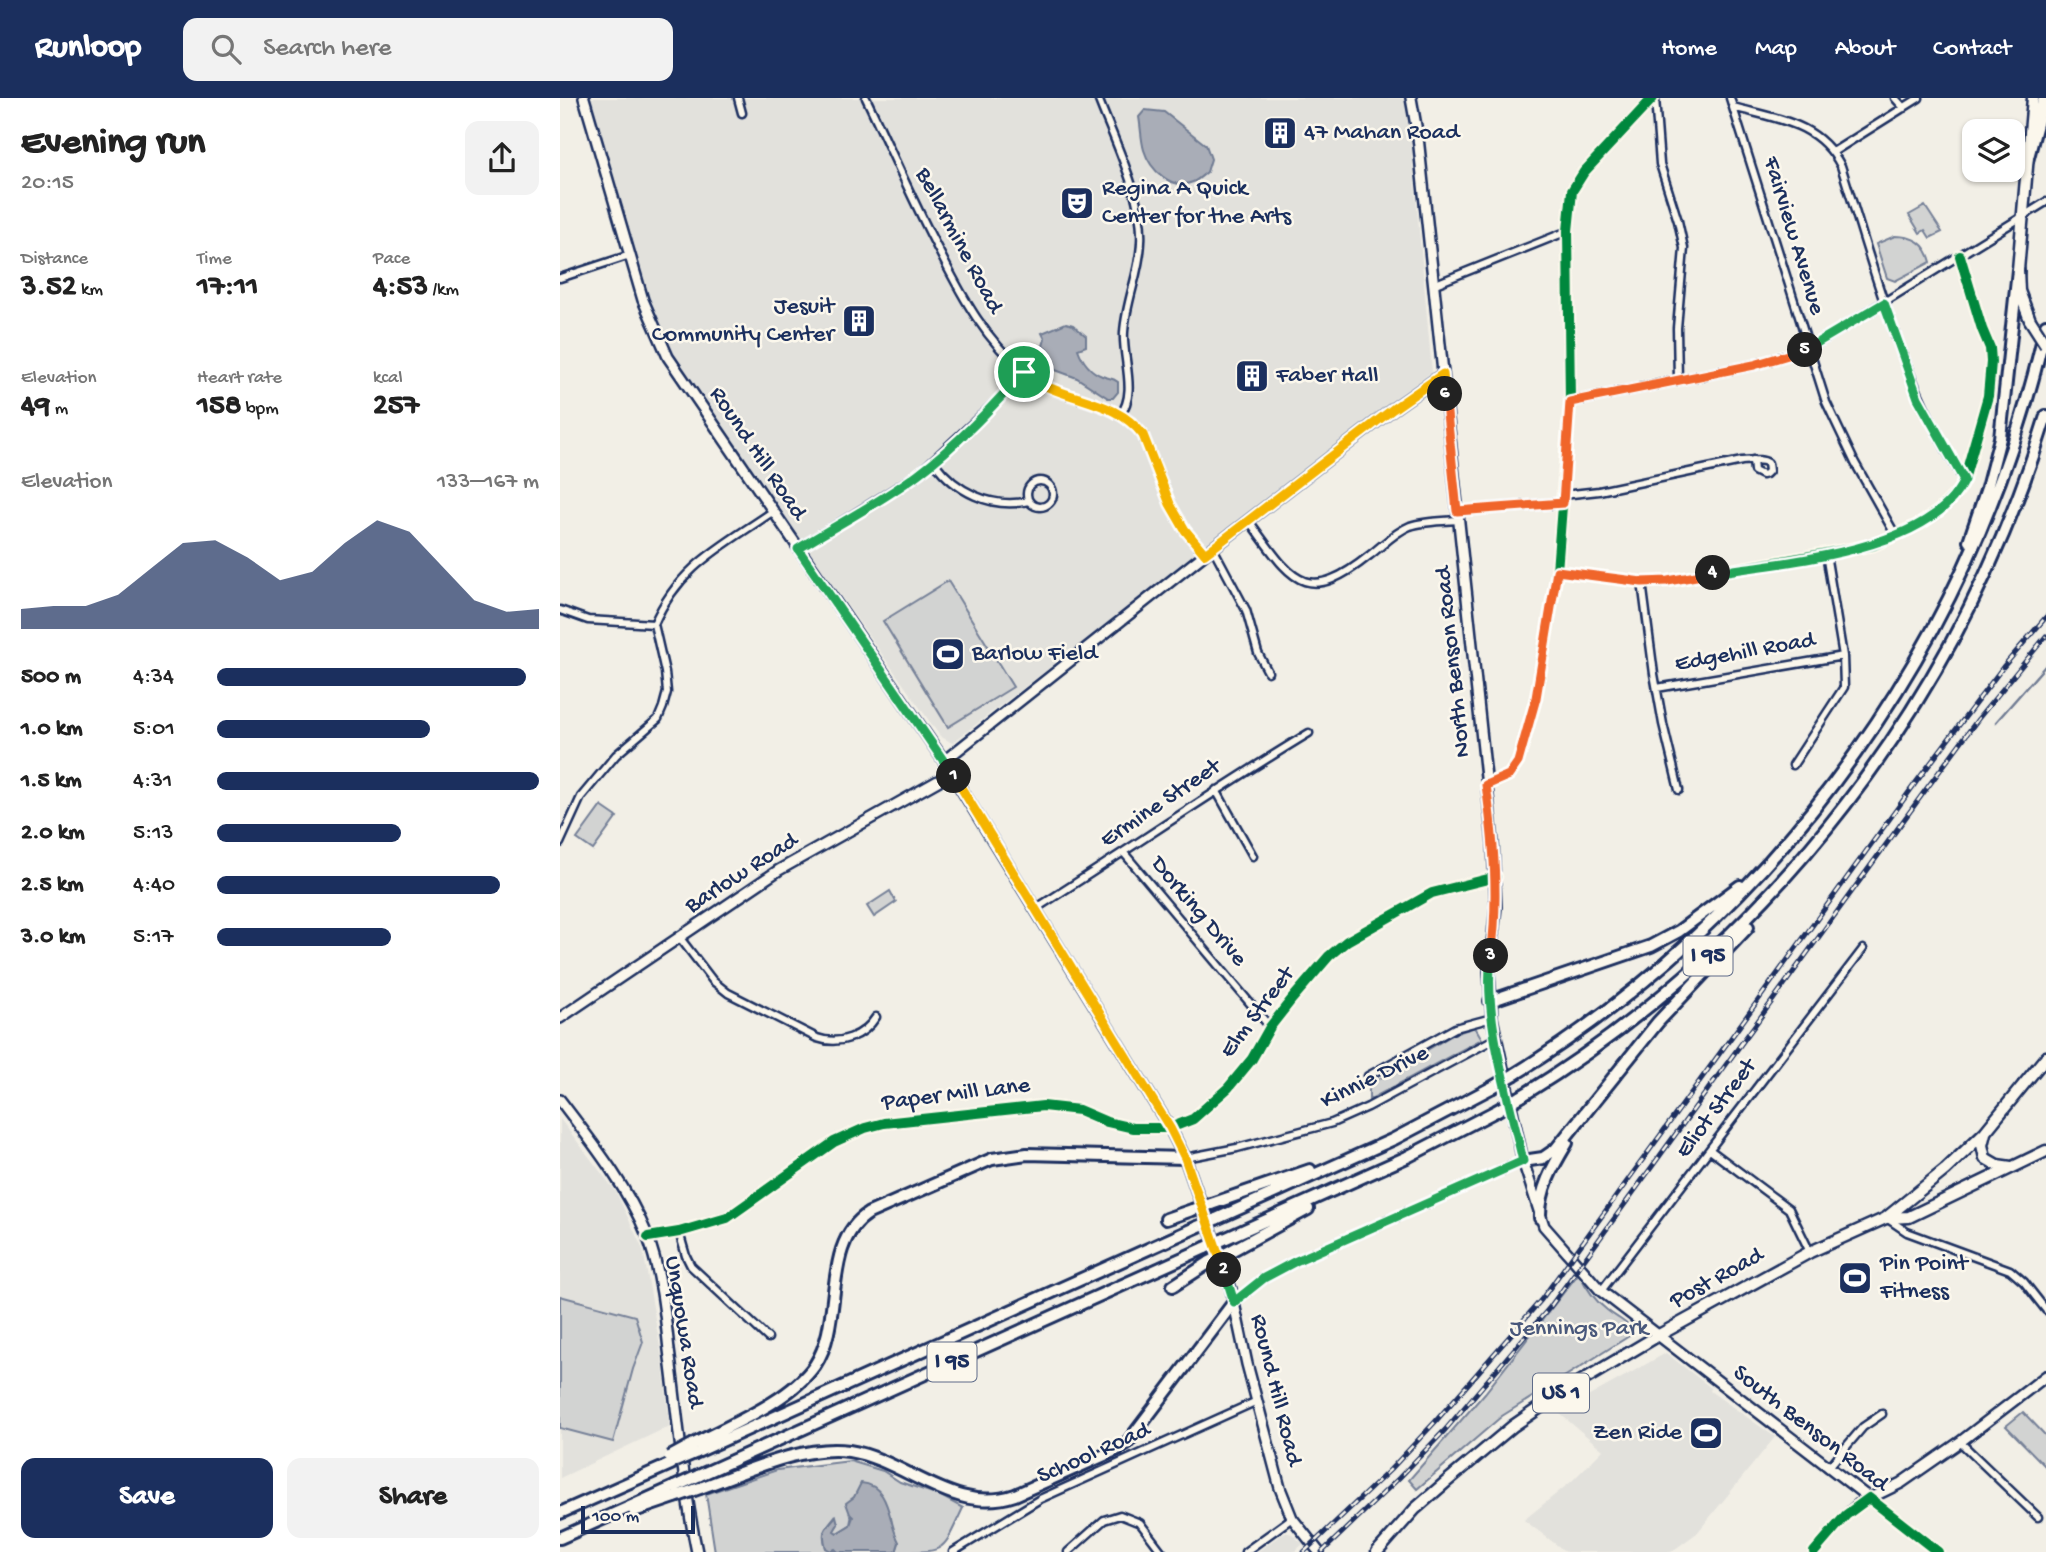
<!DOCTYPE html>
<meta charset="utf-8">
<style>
body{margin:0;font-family:"Gochi Hand",sans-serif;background:#f2f2f2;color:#222;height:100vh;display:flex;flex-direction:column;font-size:26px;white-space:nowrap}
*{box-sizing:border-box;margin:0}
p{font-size:23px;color:#767676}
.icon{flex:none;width:38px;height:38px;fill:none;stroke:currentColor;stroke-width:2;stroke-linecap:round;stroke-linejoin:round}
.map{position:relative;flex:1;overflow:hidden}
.side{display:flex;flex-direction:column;background:#fff;width:560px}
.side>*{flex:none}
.fabs{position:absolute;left:1402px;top:21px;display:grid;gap:14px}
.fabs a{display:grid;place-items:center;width:63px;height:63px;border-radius:14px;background:#fff;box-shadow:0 2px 5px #0004;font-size:35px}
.scale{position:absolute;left:21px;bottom:18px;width:114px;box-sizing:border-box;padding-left:7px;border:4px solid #1b2f5e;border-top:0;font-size:19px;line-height:24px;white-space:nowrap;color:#1b2f5e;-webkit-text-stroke:5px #fbf7ec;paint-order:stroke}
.pin{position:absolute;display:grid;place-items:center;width:60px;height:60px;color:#fff;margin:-30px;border:4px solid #fff;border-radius:50%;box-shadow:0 2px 7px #0007}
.km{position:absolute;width:35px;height:35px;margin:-18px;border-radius:50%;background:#222;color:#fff;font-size:19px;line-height:35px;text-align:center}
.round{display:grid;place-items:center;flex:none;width:74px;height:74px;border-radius:14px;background:#f2f2f2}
.head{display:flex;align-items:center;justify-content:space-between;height:119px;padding:0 21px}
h1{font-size:38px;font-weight:800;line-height:52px}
.metrics{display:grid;grid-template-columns:repeat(3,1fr);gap:10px;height:119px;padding:7px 21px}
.metrics div{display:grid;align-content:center}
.metrics b{font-size:30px;font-weight:800}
.metrics small{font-size:19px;font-weight:400}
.metrics p{font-size:19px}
.chart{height:196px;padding:14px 21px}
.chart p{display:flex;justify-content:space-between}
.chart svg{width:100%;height:126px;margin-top:7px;fill:#1b2f5e;opacity:.7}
.cta{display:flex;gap:14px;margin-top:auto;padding:14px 21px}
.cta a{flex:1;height:80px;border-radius:14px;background:#1b2f5e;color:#fff;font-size:28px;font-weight:800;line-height:80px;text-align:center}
.cta a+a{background:#f2f2f2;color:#222}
ul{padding:0 21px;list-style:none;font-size:23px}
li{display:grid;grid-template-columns:112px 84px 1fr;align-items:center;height:52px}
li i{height:18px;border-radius:9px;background:#1b2f5e}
header{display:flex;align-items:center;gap:42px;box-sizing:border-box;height:98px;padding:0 35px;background:#1b2f5e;color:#fff}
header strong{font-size:33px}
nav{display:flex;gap:38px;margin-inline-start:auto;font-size:24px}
.search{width:490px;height:63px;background:#f2f2f2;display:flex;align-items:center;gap:18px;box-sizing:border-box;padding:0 24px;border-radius:14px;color:#767676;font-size:26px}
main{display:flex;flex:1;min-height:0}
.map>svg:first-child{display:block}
</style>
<header>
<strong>Runloop</strong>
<div class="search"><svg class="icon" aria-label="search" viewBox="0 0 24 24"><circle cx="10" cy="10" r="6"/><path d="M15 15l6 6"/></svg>Search here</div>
<nav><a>Home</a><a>Map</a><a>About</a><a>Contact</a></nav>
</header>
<main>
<section class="side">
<div class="head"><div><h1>Evening run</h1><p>20:15</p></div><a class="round"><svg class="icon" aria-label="share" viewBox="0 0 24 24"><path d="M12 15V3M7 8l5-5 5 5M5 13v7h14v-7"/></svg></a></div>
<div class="metrics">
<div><p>Distance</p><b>3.52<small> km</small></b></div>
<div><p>Time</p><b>17:11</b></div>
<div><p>Pace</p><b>4:53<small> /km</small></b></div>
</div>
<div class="metrics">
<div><p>Elevation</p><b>49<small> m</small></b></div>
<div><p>Heart rate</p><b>158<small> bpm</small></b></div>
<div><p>kcal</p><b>257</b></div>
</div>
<div class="chart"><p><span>Elevation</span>133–167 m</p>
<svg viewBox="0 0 160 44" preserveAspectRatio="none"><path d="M0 44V37L10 36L20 36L30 32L40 23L50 14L60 13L70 19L80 27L90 24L100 14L110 6L120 10L130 22L140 34L150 38L160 37V44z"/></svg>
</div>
<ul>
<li><b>500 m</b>4:34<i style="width:96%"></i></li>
<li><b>1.0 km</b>5:01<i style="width:66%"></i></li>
<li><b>1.5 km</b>4:31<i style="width:100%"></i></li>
<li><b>2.0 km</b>5:13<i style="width:57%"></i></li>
<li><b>2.5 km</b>4:40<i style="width:88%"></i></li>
<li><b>3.0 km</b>5:17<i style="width:54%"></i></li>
</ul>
<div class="cta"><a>Save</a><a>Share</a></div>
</section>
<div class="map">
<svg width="1486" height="1454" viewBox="0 0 1486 1454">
<rect width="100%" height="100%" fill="#f2efe6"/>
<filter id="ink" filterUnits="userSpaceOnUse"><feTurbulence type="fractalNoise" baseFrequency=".0143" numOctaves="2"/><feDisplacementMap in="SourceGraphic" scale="14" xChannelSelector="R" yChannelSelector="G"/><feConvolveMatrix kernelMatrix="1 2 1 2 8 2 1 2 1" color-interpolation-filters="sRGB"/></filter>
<g filter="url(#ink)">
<path fill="#e2e1dc" d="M29,0H844L851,43L872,274L392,645L380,638L157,324L111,253L78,175Z
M0,1021L56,1094L83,1152L103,1266L110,1328L0,1380Z
M1106,1255L1151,1290L1150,1293L1215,1339L1137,1435L1111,1454H1006L964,1422L1012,1383L1043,1352L999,1315Z
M725,1434L732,1436L743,1446L734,1454H697Z"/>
<path fill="#d2d3d2" stroke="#768198" stroke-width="2" d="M1365,108L1382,134L1370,140L1365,132L1360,135L1349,117Z
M1335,138C1354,138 1366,145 1371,164L1335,183L1327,180L1316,146Z
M388,483L453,589L388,629L323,523Z
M41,708L57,719L33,752L17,741Z
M330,793L336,804L314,819L307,808Z
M915,929L922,941L809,1002V987L894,936Z
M1019,1175C1026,1190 1034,1202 1047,1212C1058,1221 1067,1223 1074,1235L942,1318L857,1391L849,1382L925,1295Z
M0,1198L75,1218L83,1244L73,1271L53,1344L0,1330Z
M1463,1314L1486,1338V1369L1446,1328Z
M290,1363L323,1373L340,1384L379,1397L403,1410C382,1454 388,1454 336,1454L339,1445L332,1429L331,1419L292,1416L290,1427L277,1435L273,1433L278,1426L275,1418C264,1432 261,1433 266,1450L275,1451L278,1454H155L146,1396L217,1372Z"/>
<path fill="#a9adb7" stroke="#707b93" stroke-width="2" d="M585,12L604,14L646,47L651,61L647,74C643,77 638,82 633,84C612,93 590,72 584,52C581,42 581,30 579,19Z
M506,225L513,227L526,238V248L518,251C522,262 529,273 542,278C549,281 552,279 558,284V294L553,300H548L517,280L490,270L489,254L483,248L485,241L482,235Z
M301,1385C331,1387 328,1425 339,1444L336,1454H278L275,1451L271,1453L266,1450C261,1432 265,1431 276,1418L278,1426L274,1433L277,1435L290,1427L293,1419L290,1416L286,1405L294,1399Z"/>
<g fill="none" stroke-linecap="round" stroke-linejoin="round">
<path stroke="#707b93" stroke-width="2.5" d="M1436,624L1486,567"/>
<g stroke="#1b2f5e" stroke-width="11">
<path id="street" d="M178,0L182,15
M306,0C331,52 353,104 380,155C404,202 425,241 466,276C500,305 554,298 583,337L610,406L625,432L645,456
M538,0C553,40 584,101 581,144C580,174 566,203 564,234C562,260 578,295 560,317
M1095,0L1100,66L1118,123L1124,150L1117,230L1118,282
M1170,0L1266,304L1295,365L1336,438
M1335,0L1344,10
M1173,9C1217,21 1258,24 1281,68C1316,177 1342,284 1404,382
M1273,54L1359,0
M0,180L70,157
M873,187L1008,133
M1010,304L1194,267L1248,251L1486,104
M374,364C395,393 431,412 469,403
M467 396a13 13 0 1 1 26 0a13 13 0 1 1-26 0Z
M1003,397L1039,393L1182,363C1191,363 1201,360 1208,365L1209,373L1206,376L1202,377L1194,373L1193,362
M897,413L1003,405
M689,423C731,479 743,511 810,457C823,447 835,434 850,428C864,423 883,423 899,422
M653,450L686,512L698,555L708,574
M238,451L357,377L440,300L464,274
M997,473L1082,484L1108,483L1314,447L1360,426L1381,411L1399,392L1404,382L1428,298L1431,264L1430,250L1422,231L1400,158
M1082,484L1094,576L1103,626L1119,692
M0,512L28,522L94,526
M1097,590L1283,558
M1233,667L1284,589L1283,558L1266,456
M926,687L949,677L958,664L976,600L997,473L1010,304L1008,133L1012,93L1024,74L1093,0
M656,692L693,758
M0,745L21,699L56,657L98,621L103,609L107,594L105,574L94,526C119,468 163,448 212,414
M564,755L710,929
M475,811C567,753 656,691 749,635
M120,840L153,883L168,895L257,940C280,948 304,938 316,919
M808,978L895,930L932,920
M1150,1052L1229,1111L1250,1154
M625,1060L677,1050L772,1025L808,1009L936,940
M1328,1121L1347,1134L1450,1172L1464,1184L1486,1212
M119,1134L126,1158L131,1168L208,1240
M88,1139L119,1134L167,1120L274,1044L305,1030L324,1025L483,1008L519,1012L547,1024L573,1030H610L633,1021L668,990L692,961L710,929L732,901L769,858L787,843L872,795L936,779
M1041,1193L1303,851
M674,1204L704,1180L736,1163L963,1063
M1400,1344L1478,1419
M1268,1370L1303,1329L1322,1316
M1309,1400L1378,1454
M393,1454L480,1401L697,1303
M508,1454L544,1422L560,1417L580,1425L602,1454
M685,1454L732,1420"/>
</g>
<g stroke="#1b2f5e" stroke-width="14">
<path id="secondary" d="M24,0L83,202L108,259L384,663L610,1030L625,1060L671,1191L687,1266L720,1390L732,1420L759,1454
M851,0L858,39L933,745L936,809L929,874L932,920L963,1063L984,1128L1041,1193L1309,1400
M384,663L645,456L833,311L883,276
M0,920L219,772L392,675
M0,1002C32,1044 67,1088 87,1137C101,1174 105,1213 109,1252C118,1319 123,1388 137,1454
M1254,1454L1286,1417L1300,1405L1341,1385L1400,1344L1486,1278"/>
</g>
<g stroke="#1b2f5e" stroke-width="15">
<path id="primary" d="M1470,222L1459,193L1458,172L1473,0
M1425,1035L1422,1047L1425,1060L1437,1067L1451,1069
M1326,1120L1385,1072L1425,1034L1486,959
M817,1454L855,1411L886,1384L953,1328L998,1297L1099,1237L1250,1154L1326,1120L1349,1119L1486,1053"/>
</g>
<g stroke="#1b2f5e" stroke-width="16">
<path id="highway" d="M1467,63L1484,0
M1409,443L1427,390L1440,340L1458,172
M930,903L1091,848L1119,833L1180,788
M955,976C1225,808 1417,537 1486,227
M960,999C1213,844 1399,602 1486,318
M963,1063L983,1060L996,1051L1098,924L1188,829
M651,1106L750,1072
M980,1120C979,1092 993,1068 1007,1045
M606,1121L632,1112
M656,1121L834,1041L931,990
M662,1142L847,1059L936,1013
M667,1155L748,1111
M613,1188L650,1164
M134,1346C172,1326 230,1303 255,1267C285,1222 260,1146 309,1115L432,1061L467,1056L625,1060
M135,1355L637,1129
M138,1378L645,1150
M140,1390C183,1375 243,1346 289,1353C346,1362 394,1418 455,1397L556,1352L568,1344L674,1204
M74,1413L115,1399
M0,1415L111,1366
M0,1440L114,1389"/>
</g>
<use href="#street" stroke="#fbf7ec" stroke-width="6"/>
<use href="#secondary" stroke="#fbf7ec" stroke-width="9"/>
<use href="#primary" stroke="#fbf7ec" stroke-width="10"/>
<use href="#highway" stroke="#fbf7ec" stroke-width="10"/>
<g stroke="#1b2f5e" stroke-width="5">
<path id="rail" d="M744,1454L830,1372L875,1324L981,1202L1357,683L1443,569L1486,519
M762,1454L839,1380L885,1332L990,1209L1367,690L1418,621L1486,538"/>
</g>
<use href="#rail" stroke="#fbf7ec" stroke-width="2.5" stroke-dasharray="8" stroke-linecap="butt"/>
<g stroke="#1b2f5e" stroke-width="15" stroke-linecap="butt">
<path id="primary-bridge" d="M1470,222L1486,247"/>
</g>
<g stroke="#1b2f5e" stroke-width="16" stroke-linecap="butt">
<path id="highway-bridge" d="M931,990L955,976
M936,1013L960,999
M632,1112L651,1106
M637,1129L656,1121
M645,1150L662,1142
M650,1164L667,1155
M110,1359L134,1346
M116,1363L135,1355
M114,1389L138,1378
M115,1399L140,1390"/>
</g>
<use href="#primary-bridge" stroke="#fbf7ec" stroke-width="10"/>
<use href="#highway-bridge" stroke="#fbf7ec" stroke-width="10"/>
<g stroke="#fbf7ec" stroke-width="15">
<path id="cycleway" d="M997,473L1082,484L1108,483L1314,447L1360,426L1381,411L1399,392L1404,382L1428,298L1431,264L1430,250L1422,231L1400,158
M926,687L949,677L958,664L976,600L997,473L1010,304L1008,133L1012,93L1024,74L1093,0
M88,1139L119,1134L167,1120L274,1044L305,1030L324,1025L483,1008L519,1012L547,1024L573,1030H610L633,1021L668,990L692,961L710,929L732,901L769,858L787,843L872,795L936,779
M1254,1454L1286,1417L1309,1400L1378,1454"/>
</g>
<use href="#cycleway" stroke="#00873e" stroke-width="10"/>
</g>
</g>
<g fill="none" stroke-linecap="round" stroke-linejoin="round" filter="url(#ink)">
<g stroke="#fff" stroke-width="14">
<path id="split-1" d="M394,678L238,451C278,426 321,404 358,376C397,347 431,310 464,274"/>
</g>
<g stroke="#fff" stroke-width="14">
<path id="split-2" d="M394,678L610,1030L625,1060L664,1172"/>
</g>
<g stroke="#fff" stroke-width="14">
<path id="split-3" d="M664,1172L674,1204L704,1180L736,1163L963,1063C949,1000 923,921 931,858"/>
</g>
<g stroke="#fff" stroke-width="14">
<path id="split-4" d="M931,858C939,800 934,745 926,687L949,677L958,664L976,600L997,473L1082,484L1108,483L1153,475"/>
</g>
<g stroke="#fff" stroke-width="14">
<path id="split-5" d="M1153,475C1222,464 1372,454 1404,382L1358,300L1324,205L1245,252"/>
</g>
<g stroke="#fff" stroke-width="14">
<path id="split-6" d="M885,296L897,413L1003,405L1010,304L1194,267L1245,252"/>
</g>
<g stroke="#fff" stroke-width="14">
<path id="split-7" d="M464,274C498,304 554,298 583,337L610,406L625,432L645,456L833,311L883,276L885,296"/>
</g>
<use href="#split-1" stroke="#22a559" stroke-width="9"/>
<use href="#split-2" stroke="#f5b400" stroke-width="9"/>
<use href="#split-3" stroke="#22a559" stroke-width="9"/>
<use href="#split-4" stroke="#f0652b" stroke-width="9"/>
<use href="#split-5" stroke="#22a559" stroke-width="9"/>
<use href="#split-6" stroke="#f0652b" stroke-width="9"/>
<use href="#split-7" stroke="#f5b400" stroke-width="9"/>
</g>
<defs>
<g id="building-square" transform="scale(1.75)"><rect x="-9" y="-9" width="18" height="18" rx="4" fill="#1b2f5e" stroke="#fbf7ec"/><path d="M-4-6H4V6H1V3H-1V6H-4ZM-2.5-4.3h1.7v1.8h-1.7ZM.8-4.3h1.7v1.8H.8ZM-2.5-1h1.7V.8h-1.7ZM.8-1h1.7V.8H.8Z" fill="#fff"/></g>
<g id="theatre-square" transform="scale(1.75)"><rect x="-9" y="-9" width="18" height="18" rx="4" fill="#1b2f5e" stroke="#fbf7ec"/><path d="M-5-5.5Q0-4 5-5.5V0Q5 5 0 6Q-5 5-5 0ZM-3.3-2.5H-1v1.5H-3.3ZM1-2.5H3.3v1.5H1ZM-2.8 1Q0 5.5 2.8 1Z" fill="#fff"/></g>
<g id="stadium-square" transform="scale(1.75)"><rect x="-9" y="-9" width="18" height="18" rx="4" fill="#1b2f5e" stroke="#fbf7ec"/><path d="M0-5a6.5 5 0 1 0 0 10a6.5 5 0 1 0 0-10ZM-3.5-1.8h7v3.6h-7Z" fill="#fff"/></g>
</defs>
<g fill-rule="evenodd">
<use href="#building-square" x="720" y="35"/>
<use href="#theatre-square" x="517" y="105"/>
<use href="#building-square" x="299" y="223"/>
<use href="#building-square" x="692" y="278"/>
<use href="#stadium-square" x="388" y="556"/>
<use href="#stadium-square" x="1295" y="1180"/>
<use href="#stadium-square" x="1146" y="1335"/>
</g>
<g text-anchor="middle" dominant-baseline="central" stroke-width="5" stroke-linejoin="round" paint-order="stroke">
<g fill="#fbf7ec" stroke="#5e6b89" stroke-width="2">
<rect x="1123.5" y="838.5" width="49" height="39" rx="5"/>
<rect x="367.5" y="1244.5" width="49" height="39" rx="5"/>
<rect x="973" y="1275.5" width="56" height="39" rx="5"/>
</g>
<g font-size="23" font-weight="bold" fill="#1b2f5e">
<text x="1148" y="858">I 95</text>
<text x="392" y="1264">I 95</text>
<text x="1001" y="1295">US 1</text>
</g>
<g font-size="24" fill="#1b2f5e" stroke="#fbf7ec" text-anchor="start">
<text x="744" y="35">47 Mahan Road</text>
<text x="542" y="91">Regina A Quick<tspan x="542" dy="28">Center for the Arts</tspan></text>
<text x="274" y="209" text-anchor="end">Jesuit<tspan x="274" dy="28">Community Center</tspan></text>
<text x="716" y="278">Faber Hall</text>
<text x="412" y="556">Barlow Field</text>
<text x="1320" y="1166">Pin Point<tspan x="1320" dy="28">Fitness</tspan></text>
<text x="1122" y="1335" text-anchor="end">Zen Ride</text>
</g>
<g font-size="24" fill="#1b2f5e" stroke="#fbf7ec">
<text transform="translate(1233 138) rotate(73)">Fairview Avenue</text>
<text transform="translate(398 143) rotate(62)">Bellarmine Road</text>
<text transform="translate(197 356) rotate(56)">Round Hill Road</text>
<text transform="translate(1185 555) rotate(-10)">Edgehill Road</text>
<text transform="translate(894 564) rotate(-96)">North Benson Road</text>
<text transform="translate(601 706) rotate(-34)">Ermine Street</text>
<text transform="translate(182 776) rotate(-33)">Barlow Road</text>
<text transform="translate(638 814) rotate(50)">Dorking Drive</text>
<text transform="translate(698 915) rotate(-53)">Elm Street</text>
<text transform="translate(815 980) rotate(-26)">Kinnie Drive</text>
<text transform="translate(396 997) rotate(-7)">Paper Mill Lane</text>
<text transform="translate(1157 1011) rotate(-53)">Eliot Street</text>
<text transform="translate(1157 1181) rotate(-29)">Post Road</text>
<text transform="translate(123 1234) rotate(81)">Unquowa Road</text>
<text transform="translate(715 1292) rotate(76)">Round Hill Road</text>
<text transform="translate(1250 1331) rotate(38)">South Benson Road</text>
<text transform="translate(534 1356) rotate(-24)">School Road</text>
</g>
<g font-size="24" fill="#49587b" stroke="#fbf7ec">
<text x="1019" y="1231">Jennings Park</text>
</g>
</g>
</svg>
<div class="fabs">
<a><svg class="icon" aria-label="layers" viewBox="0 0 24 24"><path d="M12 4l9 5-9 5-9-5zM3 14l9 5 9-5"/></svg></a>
</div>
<div class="scale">100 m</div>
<div class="pin" style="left:464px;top:274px;background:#1e9e55"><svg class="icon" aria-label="arrive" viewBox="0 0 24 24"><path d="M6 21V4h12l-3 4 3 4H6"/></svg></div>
<b class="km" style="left:394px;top:678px">1</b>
<b class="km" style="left:664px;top:1172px">2</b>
<b class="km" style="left:931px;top:858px">3</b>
<b class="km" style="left:1153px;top:475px">4</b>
<b class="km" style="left:1245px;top:252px">5</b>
<b class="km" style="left:885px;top:296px">6</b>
</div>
</main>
